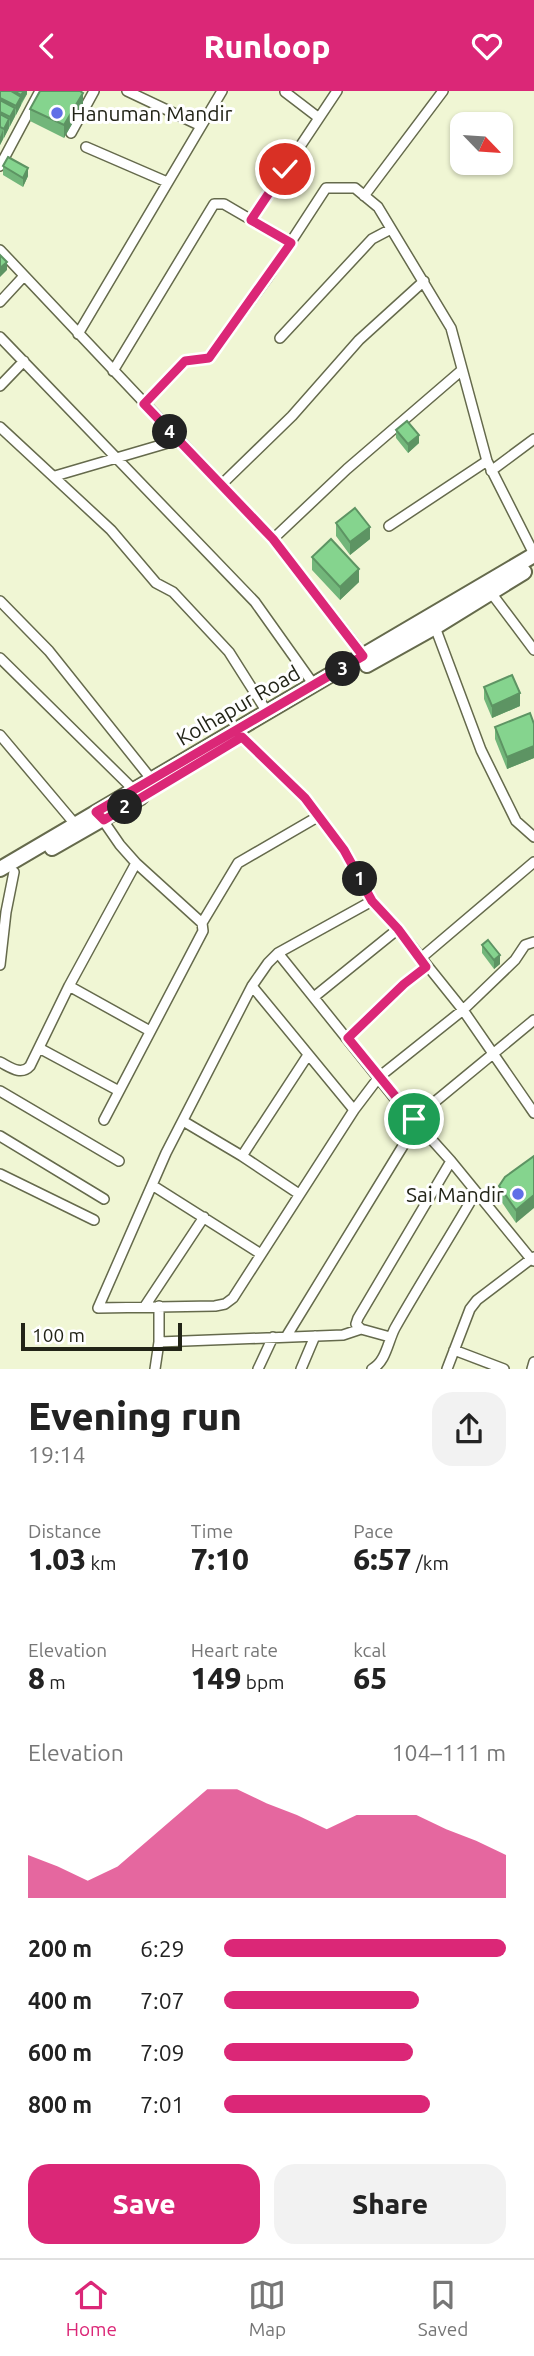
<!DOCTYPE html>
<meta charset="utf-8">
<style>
body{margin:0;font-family:Ubuntu,sans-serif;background:#f2f2f2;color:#222;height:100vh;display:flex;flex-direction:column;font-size:26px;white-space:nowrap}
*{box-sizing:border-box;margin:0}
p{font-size:23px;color:#767676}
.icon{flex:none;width:38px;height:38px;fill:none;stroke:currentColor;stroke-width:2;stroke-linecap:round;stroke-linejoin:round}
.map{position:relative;height:1278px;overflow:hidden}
.drawer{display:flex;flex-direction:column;background:#fff;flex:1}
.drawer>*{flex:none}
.needle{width:46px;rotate:115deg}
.buttons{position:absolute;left:450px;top:21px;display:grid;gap:14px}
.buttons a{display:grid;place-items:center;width:63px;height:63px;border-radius:14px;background:#fff;box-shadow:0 2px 5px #0004;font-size:35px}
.scale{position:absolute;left:21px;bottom:18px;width:161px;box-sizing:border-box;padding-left:7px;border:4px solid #222417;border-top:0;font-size:19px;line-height:24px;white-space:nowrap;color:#222417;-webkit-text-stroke:5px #fff;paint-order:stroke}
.pin{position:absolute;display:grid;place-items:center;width:60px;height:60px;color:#fff;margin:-30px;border:4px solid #fff;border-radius:50%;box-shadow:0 2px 7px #0007}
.km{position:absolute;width:35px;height:35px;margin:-18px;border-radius:50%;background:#222;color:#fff;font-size:19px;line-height:35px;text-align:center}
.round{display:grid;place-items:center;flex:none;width:74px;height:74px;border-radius:21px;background:#f2f2f2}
.summary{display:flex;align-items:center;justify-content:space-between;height:119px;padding:0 28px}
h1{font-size:38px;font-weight:800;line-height:52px}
.metrics{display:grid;grid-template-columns:repeat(3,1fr);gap:10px;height:119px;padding:7px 28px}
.metrics div{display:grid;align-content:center}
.metrics b{font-size:30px;font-weight:800}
.metrics small{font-size:19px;font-weight:400}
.metrics p{font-size:19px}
.chart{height:196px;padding:14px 28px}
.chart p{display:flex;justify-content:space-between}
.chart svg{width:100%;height:126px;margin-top:7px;fill:#db2777;opacity:.7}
.button{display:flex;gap:14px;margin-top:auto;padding:14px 28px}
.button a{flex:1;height:80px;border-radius:21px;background:#db2777;color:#fff;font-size:28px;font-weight:800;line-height:80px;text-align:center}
.button a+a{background:#f2f2f2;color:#222}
ul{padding:0 28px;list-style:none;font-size:23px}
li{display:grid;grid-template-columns:112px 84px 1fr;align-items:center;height:52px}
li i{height:18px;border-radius:9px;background:#db2777}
header{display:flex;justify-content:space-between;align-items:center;height:91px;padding:0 28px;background:#db2777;color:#fff;font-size:32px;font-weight:800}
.menu{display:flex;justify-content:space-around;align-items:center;height:98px;border-top:2px solid #e0e0e0;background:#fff;font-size:19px;color:#767676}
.menu a{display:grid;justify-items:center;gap:4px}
.menu .on{color:#db2777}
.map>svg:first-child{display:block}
</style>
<header><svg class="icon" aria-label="back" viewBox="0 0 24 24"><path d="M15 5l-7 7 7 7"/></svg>Runloop<svg class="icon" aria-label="heart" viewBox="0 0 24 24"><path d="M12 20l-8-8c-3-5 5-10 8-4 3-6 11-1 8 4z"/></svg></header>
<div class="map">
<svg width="534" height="1278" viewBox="0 0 534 1278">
<rect width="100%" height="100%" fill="#f0f6d4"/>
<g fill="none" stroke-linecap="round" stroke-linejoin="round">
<g stroke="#656a4c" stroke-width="12">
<path id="street" d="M127,0L201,35
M285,1L319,27
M71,42L94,0
M86,56L167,91
M0,75L40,0
M364,105L443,0
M251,129L337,0
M0,159L273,448L364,565
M0,211L24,185
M78,243L222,0
M0,246L255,511L314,594
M280,247L372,148L391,138
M113,280L214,113H224L291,152
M0,295L24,270
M144,313L185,270L209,267L268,186L326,97H355L378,116L451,237L487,370L534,463
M0,336L111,439L156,492L173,501L229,561L267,621
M491,380L534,348
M55,385L178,349
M221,394L292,325L359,249L424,190
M389,435L487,370
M273,448L347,378L462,279
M489,499L534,559
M0,510L49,560L152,689
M435,536L481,659L516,730L534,746
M0,567L134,699
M0,644L75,733
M242,646L305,707L344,759L372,810L398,838L463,919L534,1022
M100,725L120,754L136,772L202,832L203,840L104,1029
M372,810L278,862L268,872L252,895L166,1062L98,1217L215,1215L225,1213L233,1207L354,1019L379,986L463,919L515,869L525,854L534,851
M202,832L238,772L319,725
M278,862L396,1009L451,1070L531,1168L534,1166
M421,867L534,771
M0,874L6,821L14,781
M69,895L150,940
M252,895L354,1019
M314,906L398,838
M348,947L404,893L426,876
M39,957L119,1000
M0,971C10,976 21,985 30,975L69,895L136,772
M0,1000L119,1070
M414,1028L534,929
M183,1030L242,1065L299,1103
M0,1045L104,1108
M242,1065L308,964
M0,1083L94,1129
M152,1094L261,1163
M145,1215L204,1126
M286,1246L417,1032
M390,1246L361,1238L356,1233L358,1227L451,1070
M159,1251L343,1244L361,1238
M454,1259L504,1278
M155,1278L159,1251V1215
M258,1278L273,1246
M301,1278L315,1245
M372,1278C386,1271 388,1250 395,1237C421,1191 450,1146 476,1101
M447,1278L470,1218L477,1209L531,1168L534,1170
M532,1278L534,1271"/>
</g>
<g stroke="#656a4c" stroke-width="18">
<path id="primary" d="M367,574L435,536L524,481
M52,757L141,706
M0,778L534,464"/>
</g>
<use href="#street" stroke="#fff" stroke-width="9"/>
<use href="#primary" stroke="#fff" stroke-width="14"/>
</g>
<path fill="#72b67a" d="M0,0H27V3L0,54Z
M83,14L64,47L30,30V18Z
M3,75L28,85L23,96L3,84Z
M396,339L419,352L408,362L396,347Z
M336,432L370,448L350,464L336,445Z
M312,466L359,491L340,509L312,479Z
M484,596L520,615L492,627L484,608Z
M534,633V667L507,678L495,648V636Z
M482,854L500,873L494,878L482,862Z
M534,1065L516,1132L499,1107V1095Z"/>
<path fill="#5d9463" d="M24,0H27V3L21,12V4Z
M83,2V14L64,47V34Z
M21,6V14L16,24V15Z
M15,17V25L10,35V26Z
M9,28V37L4,47V38Z
M3,39V48L0,54V46Z
M28,77V85L23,96V87Z
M7,171V179L0,186V177Z
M419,344V352L408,362V353Z
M370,436V448L350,464V451Z
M359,478V491L340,509V496Z
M520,602V615L492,627V615Z
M534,655V667L507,678V666Z
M500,864V873L494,878V869Z
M534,1104V1117L516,1132V1119Z"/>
<path fill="#85d48e" stroke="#5d9463" stroke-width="2" d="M0,0H11L21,6L16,15L0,7Z
M14,0H24L21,4Z
M40,0H80L83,2L64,34L30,18Z
M0,9L15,17L10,26L0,21Z
M0,23L9,28L4,38L0,36Z
M8,66L28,77L23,87L3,75Z
M0,164L7,171L0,177Z
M407,330L419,344L408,353L396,339Z
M355,417L370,436L350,451L336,432Z
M331,448L359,478L340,496L312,466Z
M512,584L520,602L492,615L484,596Z
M530,622L534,633V655L507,666L495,636Z
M488,849L500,864L494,869L482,854Z
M534,1065V1104L516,1119L499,1095L505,1086Z"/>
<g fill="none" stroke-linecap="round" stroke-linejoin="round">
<g stroke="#fff" stroke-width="14">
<path id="route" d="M285,78L251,129L291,152L209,267L185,270L144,313L273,448L363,565L96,721L104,729L242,646L305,707L344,759L372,810L398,838L426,876L404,893L348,947L414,1028"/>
</g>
<use href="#route" stroke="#db2777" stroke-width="9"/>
</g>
<g fill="#616fe7" stroke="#fff" stroke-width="2.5">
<circle cx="57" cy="22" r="7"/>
<circle cx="518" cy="1103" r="7"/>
</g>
<g text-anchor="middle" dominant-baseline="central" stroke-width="6" stroke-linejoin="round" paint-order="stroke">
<g font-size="21" fill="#222417" stroke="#fff" text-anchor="start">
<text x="71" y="22">Hanuman Mandir</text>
<text x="504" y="1103" text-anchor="end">Sai Mandir</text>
</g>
<g font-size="21" fill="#222417" stroke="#fff">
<text transform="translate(238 614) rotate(-30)">Kolhapur Road</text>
</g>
</g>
</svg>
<div class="buttons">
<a><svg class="needle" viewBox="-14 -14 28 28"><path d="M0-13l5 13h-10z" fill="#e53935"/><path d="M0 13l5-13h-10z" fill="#767676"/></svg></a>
</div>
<div class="scale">100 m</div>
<div class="pin" style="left:414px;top:1028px;background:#1e9e55"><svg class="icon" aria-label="arrive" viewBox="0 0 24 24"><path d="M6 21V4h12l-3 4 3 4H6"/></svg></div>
<div class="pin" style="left:285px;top:78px;background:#d93025"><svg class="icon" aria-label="check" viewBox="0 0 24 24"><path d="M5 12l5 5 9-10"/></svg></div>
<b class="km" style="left:360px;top:788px">1</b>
<b class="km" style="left:125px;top:716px">2</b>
<b class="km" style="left:343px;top:578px">3</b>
<b class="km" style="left:170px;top:341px">4</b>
</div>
<section class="drawer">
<div class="summary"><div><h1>Evening run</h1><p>19:14</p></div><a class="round"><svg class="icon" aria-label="share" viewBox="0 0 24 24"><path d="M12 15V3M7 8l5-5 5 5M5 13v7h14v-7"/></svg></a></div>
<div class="metrics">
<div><p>Distance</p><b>1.03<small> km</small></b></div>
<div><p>Time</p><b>7:10</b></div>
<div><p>Pace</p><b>6:57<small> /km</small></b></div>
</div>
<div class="metrics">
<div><p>Elevation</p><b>8<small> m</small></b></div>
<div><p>Heart rate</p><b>149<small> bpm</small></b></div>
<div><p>kcal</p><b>65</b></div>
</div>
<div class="chart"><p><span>Elevation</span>104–111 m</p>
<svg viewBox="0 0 160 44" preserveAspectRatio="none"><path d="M0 44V29L10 33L20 38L30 33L40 24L50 15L60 6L70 6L80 11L90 15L100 20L110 15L120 15L130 15L140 20L150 24L160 29V44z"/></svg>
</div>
<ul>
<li><b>200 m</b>6:29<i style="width:100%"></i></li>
<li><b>400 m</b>7:07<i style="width:69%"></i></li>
<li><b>600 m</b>7:09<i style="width:67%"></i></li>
<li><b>800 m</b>7:01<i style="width:73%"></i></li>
</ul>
<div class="button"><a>Save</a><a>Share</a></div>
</section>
<nav class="menu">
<a class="on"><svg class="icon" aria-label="home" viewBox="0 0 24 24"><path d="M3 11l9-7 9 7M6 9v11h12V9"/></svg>Home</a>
<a><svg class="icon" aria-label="map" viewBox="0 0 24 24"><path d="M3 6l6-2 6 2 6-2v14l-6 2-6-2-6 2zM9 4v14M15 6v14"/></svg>Map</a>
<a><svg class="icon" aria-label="saved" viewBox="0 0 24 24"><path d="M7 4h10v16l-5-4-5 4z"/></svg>Saved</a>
</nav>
